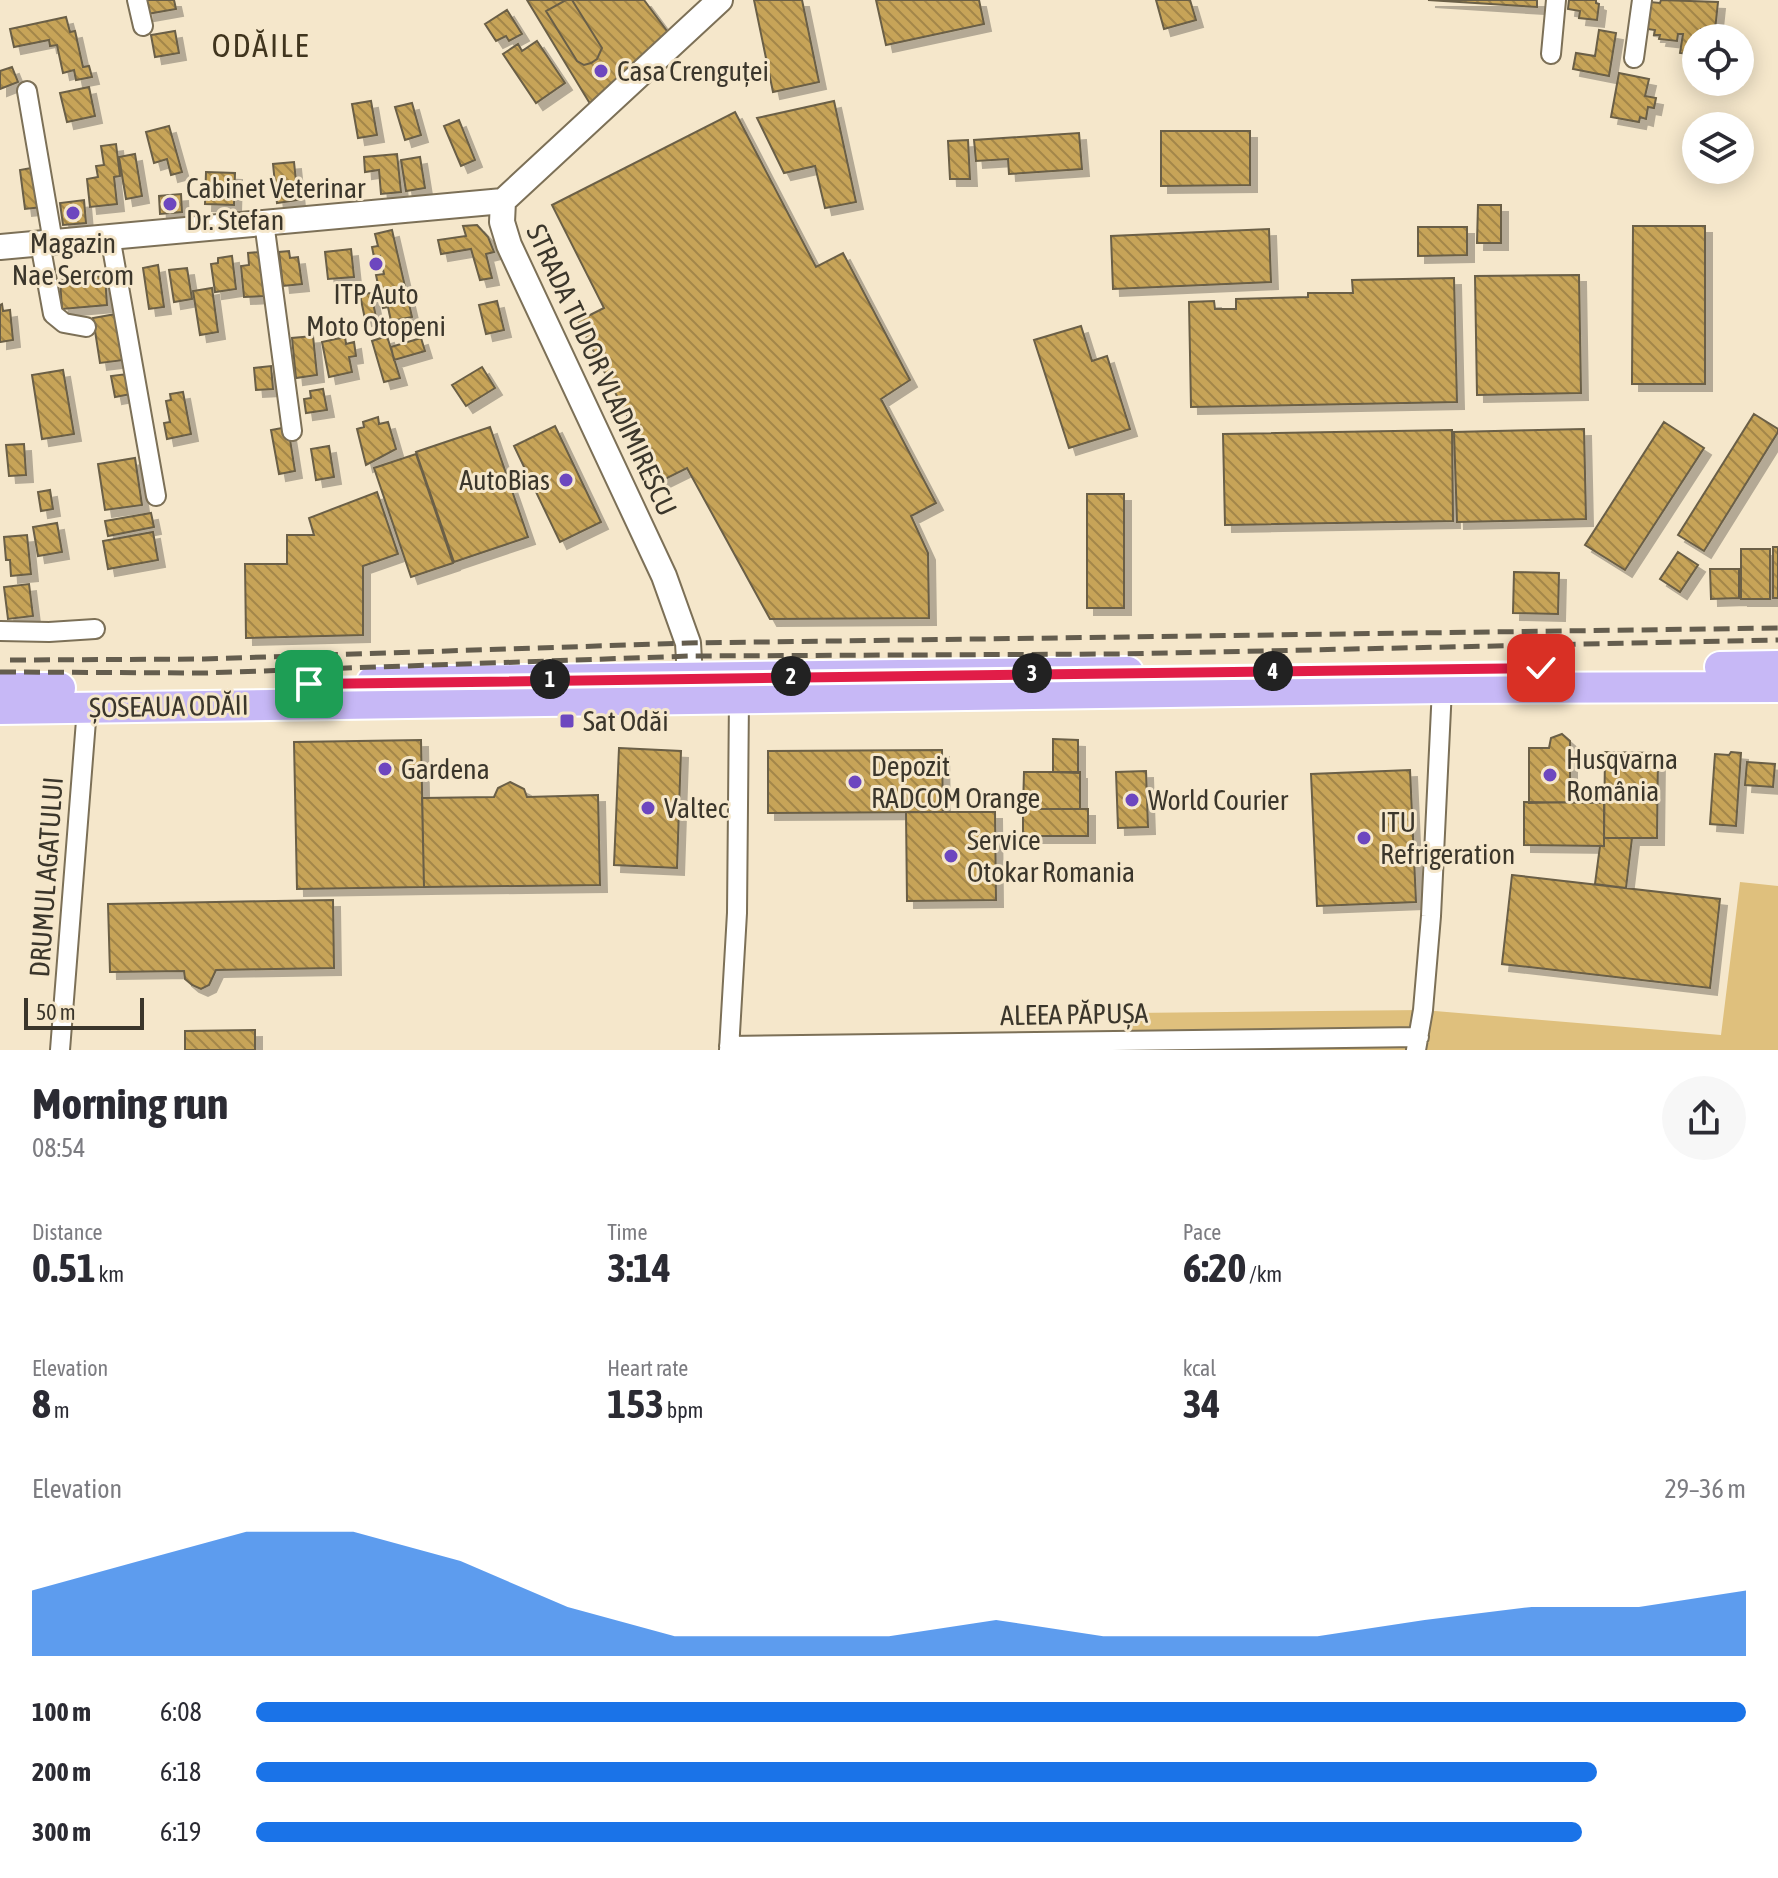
<!DOCTYPE html>
<meta charset="utf-8">
<style>
body{margin:0;font-family:"Asap Condensed",sans-serif;background:#f7f7f7;color:#2b2b33;height:100vh;display:flex;flex-direction:column;font-size:30px;white-space:nowrap}
*{box-sizing:border-box;margin:0}
p{font-size:26px;color:#7c7c81}
.icon{flex:none;width:44px;height:44px;fill:none;stroke:currentColor;stroke-width:2;stroke-linecap:round;stroke-linejoin:round}
.map{position:relative;height:1050px;overflow:hidden}
.side{display:flex;flex-direction:column;background:#fff;flex:1}
.side>*{flex:none}
.controls{position:absolute;left:1682px;top:24px;display:grid;gap:16px}
.controls a{display:grid;place-items:center;width:72px;height:72px;border-radius:50%;background:#fff;box-shadow:0 4px 20px #0003;font-size:40px}
.scale{position:absolute;left:24px;bottom:20px;width:120px;box-sizing:border-box;padding-left:8px;border:4px solid #3b362b;border-top:0;font-size:22px;line-height:28px;white-space:nowrap;color:#3b362b;-webkit-text-stroke:6px #f5e7cb;paint-order:stroke}
.pin{position:absolute;display:grid;place-items:center;width:68px;height:68px;color:#fff;margin:-34px;border-radius:16px;box-shadow:0 4px 12px #0006}
.km{position:absolute;width:40px;height:40px;margin:-20px;border-radius:50%;background:#222;color:#fff;font-size:22px;line-height:40px;text-align:center}
.round{display:grid;place-items:center;flex:none;width:84px;height:84px;border-radius:42px;background:#f7f7f7}
.headline{display:flex;align-items:center;justify-content:space-between;height:136px;padding:0 32px}
h1{font-size:44px;font-weight:700;line-height:60px}
.metrics{display:grid;grid-template-columns:repeat(3,1fr);gap:12px;height:136px;padding:8px 32px}
.metrics div{display:grid;align-content:center}
.metrics b{font-size:40px;font-weight:700}
.metrics small{font-size:22px;font-weight:400}
.metrics p{font-size:22px}
.chart{height:224px;padding:16px 32px}
.chart p{display:flex;justify-content:space-between}
.chart svg{width:100%;height:144px;margin-top:8px;fill:#1a73e8;opacity:.7}
ul{padding:0 32px;list-style:none;font-size:26px}
li{display:grid;grid-template-columns:128px 96px 1fr;align-items:center;height:60px}
li i{height:20px;border-radius:10px;background:#1a73e8}
.map>svg:first-child{display:block}
</style>
<div class="map">
<svg width="1778" height="1050" viewBox="0 0 1778 1050">
<defs>
<pattern id="building-back-hatch" width="6" height="6" patternUnits="userSpaceOnUse" patternTransform="scale(2)"><rect width="6" height="6" fill="#c7a459"/><path d="M-1 5l2 2M0 0l6 6M5-1l2 2" fill="none" stroke="#a3864a"/></pattern>
<filter id="shadow"><feDropShadow dx="7" dy="7" stdDeviation="0" flood-color="#0004"/></filter>
</defs>
<rect width="100%" height="100%" fill="#f5e7cb"/>
<path fill="#dfc07d" d="M1740,882L1778,886V1050H1128L1131,1013L1423,1010L1721,1035Z"/>
<path fill="url(#building-back-hatch)" stroke="#6a5f46" stroke-width="2" filter="url(#shadow)" d="M145,0H174L176,9L147,14Z
M527,0H644L670,35L592,107Z
M566,0H572L602,48L597,59L591,63L584,65L577,61L546,11Z
M754,0H802L819,82L773,92Z
M876,0H979L984,24L886,45Z
M1156,0H1190L1196,20L1164,29Z
M1428,0H1537V7Z
M1569,0H1596V3L1599,4L1597,20L1579,18L1580,11L1568,9Z
M1661,0L1718,2L1715,30L1701,29L1700,38H1696V55L1680,53L1683,34H1678L1677,41L1659,39L1660,35H1654L1655,30L1647,29L1650,2L1660,3Z
M507,10L522,34L509,41L506,36L496,41L485,24Z
M66,17L70,32L75,31L83,67L89,66L92,77L76,80L74,70L63,73L57,45L50,46L49,40L14,47L10,29Z
M1599,30L1616,33L1609,76L1573,69L1576,53L1595,56Z
M175,31L179,53L155,57L151,35Z
M537,41L565,83L536,103L503,54L518,44L522,51Z
M12,67L18,82L0,89V71Z
M1619,73L1649,79L1645,96L1656,98L1654,108L1648,107L1646,119L1640,117L1639,122L1611,117Z
M89,87L95,116L67,122L60,93Z
M371,101L377,135L358,138L352,104Z
M834,101L856,202L825,208L815,166L784,173L757,118Z
M412,103L421,135L405,140L395,107Z
M735,112L816,267L843,253L910,380L881,399L936,503L911,516L928,553L929,618L770,619L687,468L661,481L578,321L604,308L552,205Z
M459,120L475,160L461,166L444,126Z
M169,126L182,172L171,175L167,159L154,163L146,132Z
M1161,131H1250V185L1161,186Z
M1079,133L1082,169L1009,174L1008,159L976,161L974,140Z
M968,140L970,179H950L948,141Z
M116,144L120,176L114,177L117,204L90,207L87,179L98,177L96,166L104,165L101,146Z
M135,154L142,196L126,199L119,157Z
M397,154L401,192L381,194L379,170L365,172L364,157Z
M420,157L425,188L406,191L401,160Z
M294,162L298,200L277,203L273,164Z
M37,167L42,207L25,209L20,170Z
M206,172L235,173L234,205L205,204Z
M181,194L182,212L160,214L159,196Z
M84,200L86,223L63,225L60,203Z
M1478,205H1501V243H1477Z
M477,225L488,237L494,252L486,254L492,278L480,280L471,249L441,254L438,240L466,236L463,226Z
M1633,226H1705V384H1632Z
M1418,227H1467V255L1418,256Z
M1269,229L1271,282L1113,289L1111,236Z
M392,230L412,317L391,321L388,307L383,308L376,275L384,274L380,256L374,257L372,247L378,246L375,234Z
M351,249L354,277L328,279L325,252Z
M289,251L290,258L298,257L302,284L283,286L279,252Z
M260,252L264,296L244,297L241,266L249,265L248,253Z
M232,256L236,289L215,292L211,264L218,263V258Z
M158,265L164,307L149,309L143,268Z
M187,268L192,299L174,302L169,270Z
M1579,275L1581,393L1477,395L1475,276Z
M105,276L107,305L62,309L60,280Z
M1454,278L1457,402L1191,407L1189,302L1214,301L1215,309H1236V299L1308,297V293H1353L1352,280Z
M212,288L218,332L200,335L193,291Z
M371,293L376,317L365,319L360,295Z
M497,301L504,330L486,334L479,305Z
M2,304L3,311L10,310L13,340L0,342V305Z
M116,314L124,360L100,363L93,318Z
M1081,326L1092,361L1107,356L1130,429L1069,448L1034,340Z
M313,336L317,375L296,378L292,338Z
M387,336L400,378L384,382L372,341Z
M345,337L346,344L354,342L356,356L349,357L352,372L329,377L322,342Z
M421,338L425,351L394,360L391,347Z
M271,366L273,389L256,390L254,368Z
M482,367L495,388L466,406L452,385Z
M63,370L74,434L42,439L32,375Z
M127,374L131,394L115,397L111,376Z
M323,389L327,410L306,413L304,399L311,398L310,391Z
M183,392L191,434L167,439L164,423L170,422L166,401L171,400L170,394Z
M1754,414L1778,429V432L1704,551L1678,535Z
M378,417L379,424L388,422L396,449L366,465L357,429L364,427L363,422Z
M1664,422L1704,448L1625,570L1585,545Z
M555,426L601,522L560,542L514,446Z
M288,427L295,471L279,474L271,430Z
M490,427L528,537L454,562L416,452Z
M1584,429L1586,519L1457,522L1454,432Z
M1452,430L1453,521L1225,525L1223,434Z
M24,444L26,475L9,476L6,445Z
M329,446L334,477L316,480L311,449Z
M416,454L453,563L411,577L374,468Z
M135,458L142,505L105,510L98,464Z
M50,490L53,509L41,511L38,492Z
M377,492L398,554L363,566V635L246,638L245,564H287V535H314L309,518Z
M1087,494H1124V608H1087Z
M151,513L154,527L108,536L105,521Z
M57,523L62,552L38,556L33,527Z
M153,532L158,560L108,569L103,541Z
M27,535L31,574L11,576L10,560H6L4,537Z
M1773,547H1778V598H1773Z
M1741,549H1770V599H1741Z
M1678,552L1698,565L1680,592L1660,579Z
M1710,569H1739V598L1711,599Z
M1514,572L1559,573L1558,614L1513,613Z
M29,584L33,616L8,619L4,587Z
M1562,734L1570,741V802L1529,803V748H1549L1551,738Z
M1053,739L1078,740V773L1053,772Z
M421,740L424,887L297,889L294,742Z
M619,748L681,751L677,868L614,865Z
M942,750L943,812L768,813V751Z
M1605,752L1658,753L1657,838H1604Z
M1731,752L1741,753L1736,826L1710,824L1715,754L1729,755Z
M1747,762L1775,764L1773,787L1745,785Z
M1410,770L1416,902L1317,906L1311,774Z
M1146,771L1148,827L1118,828L1116,772Z
M1024,772H1080V809H1023Z
M510,782L524,789L527,797L598,795L600,885L424,887L422,798L494,797L498,788Z
M1524,802L1604,803V846L1524,845Z
M1023,809H1088V836H1023Z
M906,812H995L996,900L907,901Z
M1604,838H1632L1626,888L1595,884L1600,846H1604Z
M1512,875L1720,899L1710,988L1502,964Z
M333,900L334,968L216,970L209,985L201,989L192,985L185,979L184,971L110,972L108,904Z
M255,1030V1050H185V1031Z"/>
<g fill="none" stroke-linecap="round" stroke-linejoin="round">
<g stroke="#7c7057" stroke-width="22">
<path id="minor" d="M137,0L143,26
M1551,54L1556,0
M1634,58L1642,0
M27,91L53,242
M264,222L292,431
M110,236L156,496
M40,243L53,314L64,323L86,327
M0,631L49,632L95,629
M729,1046L1419,1037
M60,1050L87,708
M729,1050L737,913L739,698
M1416,1050L1423,1010L1431,916L1442,688"/>
</g>
<g stroke="#7c7057" stroke-width="28">
<path id="tertiary" d="M503,201L502,222L509,245L664,576L688,643L690,677
M503,201L720,0
M0,247L503,201"/>
</g>
<g stroke="#fff" stroke-width="34">
<path id="primary" d="M1720,667L1778,666
M372,682L1128,672
M0,688H60
M0,709L1442,688L1778,687"/>
</g>
<use href="#minor" stroke="#fff" stroke-width="18"/>
<use href="#tertiary" stroke="#fff" stroke-width="24"/>
<use href="#primary" stroke="#c7b8f6" stroke-width="30"/>
<path stroke="#645d4e" stroke-width="5" stroke-dasharray="16 8" stroke-linecap="butt" d="M10,660L204,659L688,643L1778,628
M0,672L205,673L690,656L1117,654L1778,640"/>
</g>
<g fill="none" stroke-linecap="round" stroke-linejoin="round">
<g stroke="#fff" stroke-width="16">
<path id="route" d="M309,684L1541,668"/>
</g>
<use href="#route" stroke="#e11d48" stroke-width="10"/>
</g>
<g fill="#6d47bf" stroke="#f5e7cb" stroke-width="3">
<circle cx="601" cy="71" r="8"/>
<circle cx="170" cy="204" r="8"/>
<circle cx="73" cy="213" r="8"/>
<circle cx="376" cy="264" r="8"/>
<circle cx="566" cy="480" r="8"/>
<rect x="559" y="713" width="16" height="16" rx="4"/>
<circle cx="385" cy="769" r="8"/>
<circle cx="1550" cy="775" r="8"/>
<circle cx="855" cy="782" r="8"/>
<circle cx="1132" cy="800" r="8"/>
<circle cx="648" cy="808" r="8"/>
<circle cx="1364" cy="838" r="8"/>
<circle cx="951" cy="856" r="8"/>
</g>
<g text-anchor="middle" dominant-baseline="central" stroke-width="6" stroke-linejoin="round" paint-order="stroke">
<g font-size="28" fill="#3b362b" stroke="#f5e7cb" text-anchor="start">
<text x="617" y="71">Casa Crenguței</text>
<text x="186" y="188">Cabinet Veterinar<tspan x="186" dy="32">Dr. Stefan</tspan></text>
<text x="73" y="243" text-anchor="middle">Magazin<tspan x="73" dy="32">Nae Sercom</tspan></text>
<text x="376" y="294" text-anchor="middle">ITP Auto<tspan x="376" dy="32">Moto Otopeni</tspan></text>
<text x="550" y="480" text-anchor="end">AutoBias</text>
<text x="583" y="721">Sat Odăi</text>
<text x="1566" y="759">Husqvarna<tspan x="1566" dy="32">România</tspan></text>
<text x="871" y="766">Depozit<tspan x="871" dy="32">RADCOM Orange</tspan></text>
<text x="401" y="769">Gardena</text>
<text x="1148" y="800">World Courier</text>
<text x="664" y="808">Valtec</text>
<text x="1380" y="822">ITU<tspan x="1380" dy="32">Refrigeration</tspan></text>
<text x="967" y="840">Service<tspan x="967" dy="32">Otokar Romania</tspan></text>
</g>
<g font-size="28" fill="#3b362b" stroke="#f5e7cb">
<text transform="translate(602 370) rotate(65)">STRADA TUDOR VLADIMIRESCU</text>
<text transform="translate(169 706) rotate(-1)">ȘOSEAUA ODĂII</text>
<text transform="translate(46 877) rotate(-86)">DRUMUL AGATULUI</text>
<text transform="translate(1074 1014) rotate(-1)">ALEEA PĂPUȘA</text>
</g>
<g font-size="32" letter-spacing="2" fill="#40351e" stroke="#f5e7cb">
<text x="261" y="45">ODĂILE</text>
</g>
</g>
</svg>
<div class="controls">
<a><svg class="icon" aria-label="locate" viewBox="0 0 24 24"><circle cx="12" cy="12" r="6"/><path d="M12 2v4M12 18v4M2 12h4M18 12h4"/></svg></a>
<a><svg class="icon" aria-label="layers" viewBox="0 0 24 24"><path d="M12 4l9 5-9 5-9-5zM3 14l9 5 9-5"/></svg></a>
</div>
<div class="scale">50 m</div>
<div class="pin" style="left:309px;top:684px;background:#1e9e55"><svg class="icon" aria-label="arrive" viewBox="0 0 24 24"><path d="M6 21V4h12l-3 4 3 4H6"/></svg></div>
<div class="pin" style="left:1541px;top:668px;background:#d93025"><svg class="icon" aria-label="check" viewBox="0 0 24 24"><path d="M5 12l5 5 9-10"/></svg></div>
<b class="km" style="left:550px;top:679px">1</b>
<b class="km" style="left:791px;top:676px">2</b>
<b class="km" style="left:1032px;top:673px">3</b>
<b class="km" style="left:1273px;top:671px">4</b>
</div>
<section class="side">
<div class="headline"><div><h1>Morning run</h1><p>08:54</p></div><a class="round"><svg class="icon" aria-label="share" viewBox="0 0 24 24"><path d="M12 15V3M7 8l5-5 5 5M5 13v7h14v-7"/></svg></a></div>
<div class="metrics">
<div><p>Distance</p><b>0.51<small> km</small></b></div>
<div><p>Time</p><b>3:14</b></div>
<div><p>Pace</p><b>6:20<small> /km</small></b></div>
</div>
<div class="metrics">
<div><p>Elevation</p><b>8<small> m</small></b></div>
<div><p>Heart rate</p><b>153<small> bpm</small></b></div>
<div><p>kcal</p><b>34</b></div>
</div>
<div class="chart"><p><span>Elevation</span>29–36 m</p>
<svg viewBox="0 0 160 44" preserveAspectRatio="none"><path d="M0 44V24L10 15L20 6L30 6L40 15L50 29L60 38L70 38L80 38L90 33L100 38L110 38L120 38L130 33L140 29L150 29L160 24V44z"/></svg>
</div>
<ul>
<li><b>100 m</b>6:08<i style="width:100%"></i></li>
<li><b>200 m</b>6:18<i style="width:90%"></i></li>
<li><b>300 m</b>6:19<i style="width:89%"></i></li>
</ul>
</section>
